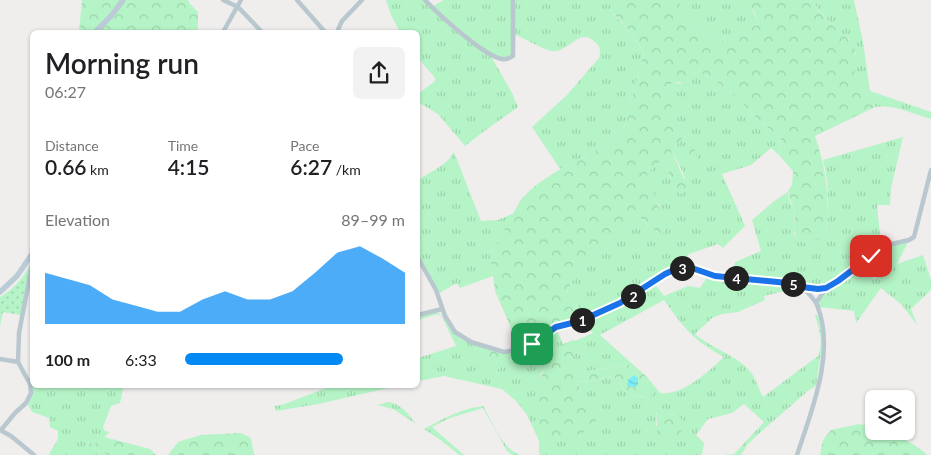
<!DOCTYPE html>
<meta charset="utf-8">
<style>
body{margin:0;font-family:Lato,sans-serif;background:#f2f2f2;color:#202124;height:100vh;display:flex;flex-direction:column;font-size:19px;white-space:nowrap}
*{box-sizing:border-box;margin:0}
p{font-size:16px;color:#757577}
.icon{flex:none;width:28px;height:28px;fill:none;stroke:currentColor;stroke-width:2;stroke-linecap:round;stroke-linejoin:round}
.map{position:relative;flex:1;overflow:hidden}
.drawer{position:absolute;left:30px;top:30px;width:390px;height:358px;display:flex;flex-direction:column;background:#fff;border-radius:8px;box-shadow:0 1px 4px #0004}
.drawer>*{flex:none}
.controls{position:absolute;left:865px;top:390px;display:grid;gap:10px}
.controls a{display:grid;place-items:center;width:50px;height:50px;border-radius:8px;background:#fff;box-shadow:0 1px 4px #0004;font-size:25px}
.pin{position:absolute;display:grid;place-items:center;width:42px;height:42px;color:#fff;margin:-21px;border-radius:10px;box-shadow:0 2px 8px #0006}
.km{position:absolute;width:25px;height:25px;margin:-12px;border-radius:50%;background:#222;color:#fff;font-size:14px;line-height:25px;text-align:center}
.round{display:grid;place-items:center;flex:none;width:52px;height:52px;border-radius:8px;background:#f2f2f2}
.summary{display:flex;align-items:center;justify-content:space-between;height:85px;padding:0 15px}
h1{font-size:28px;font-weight:600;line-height:38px}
.figures{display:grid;grid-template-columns:repeat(3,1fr);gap:8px;height:85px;padding:5px 15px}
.figures div{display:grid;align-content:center}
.figures b{font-size:21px;font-weight:600}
.figures small{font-size:14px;font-weight:400}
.figures p{font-size:14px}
.chart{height:140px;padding:10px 15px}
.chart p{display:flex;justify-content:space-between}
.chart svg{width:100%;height:90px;margin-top:5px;fill:#0389f4;opacity:.7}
ul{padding:0 15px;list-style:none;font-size:16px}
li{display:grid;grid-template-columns:80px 60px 1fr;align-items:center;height:38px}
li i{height:12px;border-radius:6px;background:#0389f4}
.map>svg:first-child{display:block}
</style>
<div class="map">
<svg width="931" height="455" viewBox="0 0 931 455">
<defs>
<pattern id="grass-tufts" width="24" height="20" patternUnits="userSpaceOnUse" patternTransform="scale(1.25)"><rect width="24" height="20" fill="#b5f4c6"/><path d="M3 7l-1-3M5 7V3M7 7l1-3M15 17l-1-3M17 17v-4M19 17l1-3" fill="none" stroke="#9dd3ac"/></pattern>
<pattern id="forest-crowns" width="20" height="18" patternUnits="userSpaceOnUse" patternTransform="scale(1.25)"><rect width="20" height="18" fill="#b5f4c6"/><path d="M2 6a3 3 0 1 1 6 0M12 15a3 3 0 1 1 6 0" fill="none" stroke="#9dd3ac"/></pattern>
<pattern id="garden-dots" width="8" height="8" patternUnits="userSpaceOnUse" patternTransform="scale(1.25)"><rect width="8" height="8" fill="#b5f4c6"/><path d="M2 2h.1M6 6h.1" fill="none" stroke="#9dd3ac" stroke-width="1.8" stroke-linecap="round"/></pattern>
<pattern id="water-waves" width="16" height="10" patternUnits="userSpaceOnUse" patternTransform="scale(1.25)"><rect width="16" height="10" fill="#7decf6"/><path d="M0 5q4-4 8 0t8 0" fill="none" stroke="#6dccd5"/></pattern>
</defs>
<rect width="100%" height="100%" fill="#f0eded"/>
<path fill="url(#grass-tufts)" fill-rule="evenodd" d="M386,0H426L433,6L444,0H613V14L633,35L644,53L621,138L560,169L532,127L567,95L599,58C601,50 601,47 594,41C579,27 567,54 552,51C541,49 526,39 516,35C513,56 519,66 492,58L512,93L518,107L483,132L465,146L438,114L418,102V94L435,81V78L418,58V32H400L391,15Z
M682,0H734L740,13L752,9L759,23L717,43L677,11Z
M811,0H854L863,42L870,91L931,112V119C914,114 893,104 875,107L867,93L854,83V64L856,54L850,40L837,31Z
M701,70L703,75L711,78L731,92L759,121L781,138L779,155L771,148L751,165L722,174L745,226L723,248L718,244L689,254L680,267L667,272L625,299L573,321L582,312L567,291L574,278L593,258L609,247L623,234L637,215L659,234L665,231L658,210L659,205L655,199L647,174L661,159L665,163L675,190L686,191C688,178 677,161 671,150L684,137L664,87L675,82L679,84L688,81L690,75Z
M903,137L891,188L890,205H877L881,246C865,259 844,280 824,286C811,291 750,278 732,276L735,262L761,251L752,220L773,202L788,192L789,200L794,209V235L805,243L826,238C828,212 830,186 823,160Z
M454,152L481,221L498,220L514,213L490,256L493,276L460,288L457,283L439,293L418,256V180C430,172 447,165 454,152Z
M908,242L897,264L923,255L931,280V290L911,309L917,325L902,305L881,288L856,323L854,311L818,307C818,290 849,275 861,266L875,280L889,262L879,251L887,247Z
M708,276L789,285V290L764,296L765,300L738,312L722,314L712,318L695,334C711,348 735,355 748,369C756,377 758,388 763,397L818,356C824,341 819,329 815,315H818L823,339L816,386L809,390L764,429L748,444L741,455H724L734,454L764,422L744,404L732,413L708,419L696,435L704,443L702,455H539V441L527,415L516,401L502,389L444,376L418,381V358L456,346L442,317L438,314L418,320V316L434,311L439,313L455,334L461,339L477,345L474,350L495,370C501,369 500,367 505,363C513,357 528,353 538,353L543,357L546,366L540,376L539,418L584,402L578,383L611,377L620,379C621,394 636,395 647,398L637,369L627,365L581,372L572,362L573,355L579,351L573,344H566L551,354L542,346L539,345L536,348H526L556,328L563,344L573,340L575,341L593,333L582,325L584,320L626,302L654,283L664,296L688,286L700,288ZM664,300C683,327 694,341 724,357C709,371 683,396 660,393L647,377L600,335ZM657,411L659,417L673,414L687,425L683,427L680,434L656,426Z
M32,377V385H124L120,403L111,406L103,427L105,431L110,432L98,443L85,444L108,455H51L49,454L58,439V431L50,427L49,418L32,412L28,405L33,391L31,378Z
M334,385H402L318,404L276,411L274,406L282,405Z
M388,402C402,404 408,414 416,424L393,409L377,405Z
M483,406C493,422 501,448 520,455H512L507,451L483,408L450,418L432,427L464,455H459L442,441L424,429C443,419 462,408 483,406Z"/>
<path fill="url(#forest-crowns)" d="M82,0H188L190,4L198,12V32H79Z
M613,0H682L677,11L717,43L759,23L753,9L740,13L734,0H811C819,10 828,21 837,30C843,36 851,39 854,47C857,54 854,73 854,82L867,93L875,107L815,136C828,175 829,197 826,238L805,243L798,241C791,230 796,221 794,210C792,203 789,198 788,191L792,185L793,171L779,155L781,138L759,121L731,92L711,78L703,75L701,70L691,75L688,81L684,83L675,82L664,87L684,137L671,150L687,185C686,190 686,192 681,194L675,190L665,163L662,160L647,174C653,193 663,214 665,233L659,234L637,215L623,234L609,247L593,258L574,278L567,291L582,312L583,316L558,325L520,349L495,291L490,256L520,201C540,175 592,153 621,138L644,53L633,35L613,13Z
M687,146L694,149C697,155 699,161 699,168L694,170L693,168L691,158L685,150Z
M566,344H573L579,347V351L573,355L572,362L581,372L628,365L637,369L646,376L651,387L652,395L649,398C638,395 621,395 620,379L611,377L578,383L584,402L594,407L597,419L590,429L582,433L560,440L541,436L534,428V422L539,418L536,387L546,366L542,357L538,353C528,353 513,357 505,363C500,367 501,369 495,370L474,350L477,345L498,352L529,347L536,348L540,345L551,354Z
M659,410V417C671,410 678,417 688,424C682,430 679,436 670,440L657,433V411Z
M859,424L874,427V431C891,431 915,443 927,455H820L823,440L831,430Z
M241,433L251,438L254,455H168L178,442L201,435Z
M104,437L150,449L156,455H108L84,444L98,443Z"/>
<path fill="url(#garden-dots)" d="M29,267L31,268L21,315L3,312L0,326V297C12,290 22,280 29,267Z"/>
<path fill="url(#water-waves)" d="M634,375L638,378V385L635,387L627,386L628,380Z"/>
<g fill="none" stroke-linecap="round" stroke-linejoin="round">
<path stroke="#b9c8cf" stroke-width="4.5" d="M223,0L238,7L262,32
M297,0L325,32
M425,0C439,15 484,56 502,59C507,60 510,58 513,56V0
M223,32L241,0
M337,32L342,21L362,0
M418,258L436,290L445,316L455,332L471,342L504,352L521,349L556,327L580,321L620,303L678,268L689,267L715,276L789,283L813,289L826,288
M816,303L826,288L845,276L879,250L887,245L909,240L914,237L931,170
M418,315L442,309
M0,359L18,362
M0,430L11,436L34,455
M1,430L15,413L26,403L31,393L30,384L18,362L19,333L32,265
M797,455C812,410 836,351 817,305C814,298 807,292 802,287"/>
<path stroke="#bbccd7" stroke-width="5.5" d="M95,32L112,15L123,0
M0,292L17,276L32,254"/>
</g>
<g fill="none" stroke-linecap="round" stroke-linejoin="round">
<g stroke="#fff" stroke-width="10">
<path id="route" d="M532,344L556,327L580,321L620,303L665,274L678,268L689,267L715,276L788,283L802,287L818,289L826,288L838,281L871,256"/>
</g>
<use href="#route" stroke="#1a73e8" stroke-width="6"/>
</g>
</svg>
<div class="controls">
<a><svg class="icon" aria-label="layers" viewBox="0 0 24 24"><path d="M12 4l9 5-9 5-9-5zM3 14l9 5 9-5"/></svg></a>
</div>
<div class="pin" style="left:532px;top:344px;background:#1e9e55"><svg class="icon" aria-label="arrive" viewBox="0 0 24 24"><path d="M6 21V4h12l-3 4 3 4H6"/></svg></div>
<div class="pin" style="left:871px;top:256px;background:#d93025"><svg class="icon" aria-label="check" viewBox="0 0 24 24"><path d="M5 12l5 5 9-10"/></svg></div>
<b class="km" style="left:582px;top:320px">1</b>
<b class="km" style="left:633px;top:296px">2</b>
<b class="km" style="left:682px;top:268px">3</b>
<b class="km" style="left:736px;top:278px">4</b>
<b class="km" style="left:793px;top:284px">5</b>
<section class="drawer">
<div class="summary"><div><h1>Morning run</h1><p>06:27</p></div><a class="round"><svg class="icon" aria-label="share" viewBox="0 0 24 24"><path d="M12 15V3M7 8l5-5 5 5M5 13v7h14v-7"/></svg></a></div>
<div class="figures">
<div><p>Distance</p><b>0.66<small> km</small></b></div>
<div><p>Time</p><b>4:15</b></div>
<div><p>Pace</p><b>6:27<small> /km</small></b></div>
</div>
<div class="chart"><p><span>Elevation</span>89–99 m</p>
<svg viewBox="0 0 160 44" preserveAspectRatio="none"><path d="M0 44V19L10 22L20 25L30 32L40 35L50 38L60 38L70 32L80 28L90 32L100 32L110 28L120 19L130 9L140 6L150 12L160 19V44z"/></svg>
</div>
<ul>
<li><b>100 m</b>6:33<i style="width:72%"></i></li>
</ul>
</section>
</div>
